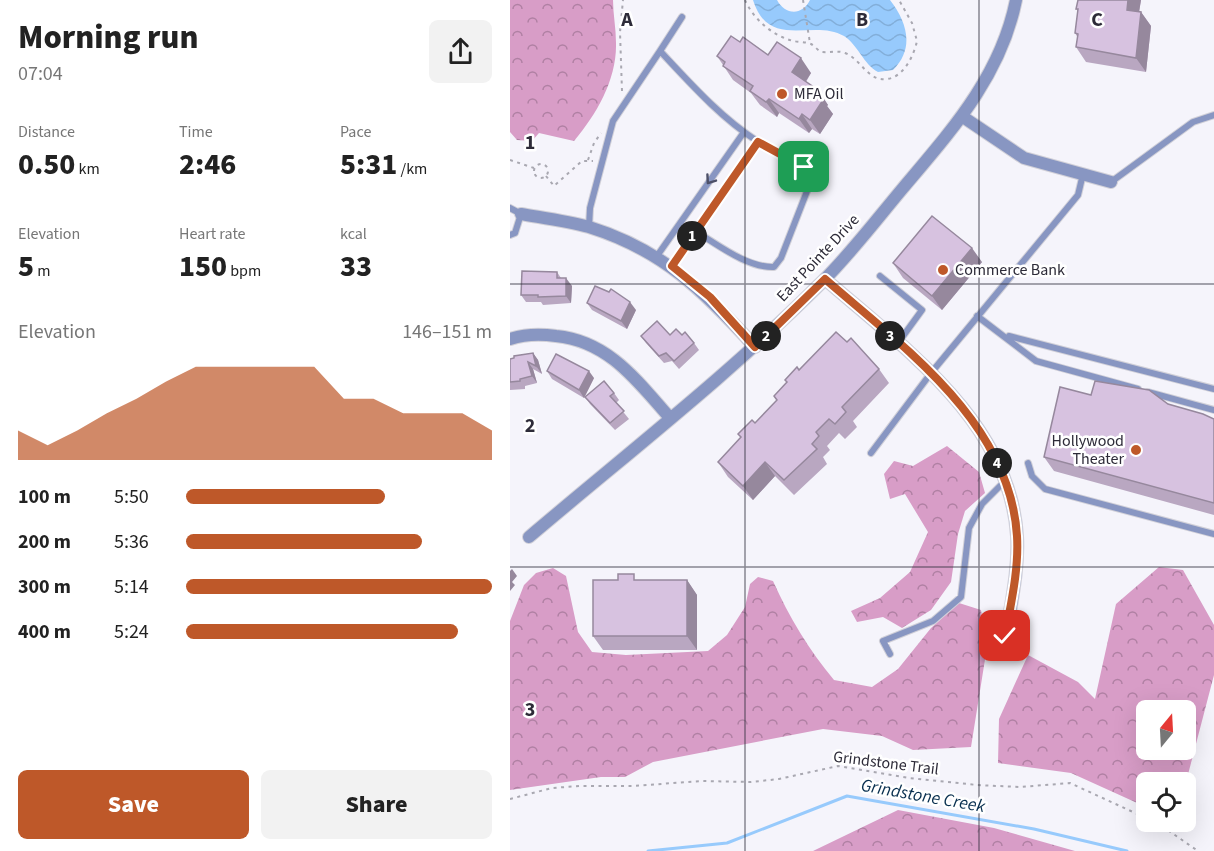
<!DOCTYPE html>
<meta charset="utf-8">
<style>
body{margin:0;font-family:"Source Sans 3",sans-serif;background:#f2f2f2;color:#222;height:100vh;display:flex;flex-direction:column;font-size:22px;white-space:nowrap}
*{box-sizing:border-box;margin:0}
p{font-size:20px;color:#767676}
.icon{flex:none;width:33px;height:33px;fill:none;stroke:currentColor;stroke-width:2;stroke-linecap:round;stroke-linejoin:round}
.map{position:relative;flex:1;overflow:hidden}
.sheet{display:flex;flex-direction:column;background:#fff;width:510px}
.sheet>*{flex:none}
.needle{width:39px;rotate:18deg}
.buttons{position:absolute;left:626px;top:700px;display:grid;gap:12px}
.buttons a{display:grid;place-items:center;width:60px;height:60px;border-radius:9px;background:#fff;box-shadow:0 6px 24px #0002;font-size:30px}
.pin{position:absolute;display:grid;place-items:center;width:51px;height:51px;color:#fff;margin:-26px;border-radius:12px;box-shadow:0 3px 9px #0006}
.km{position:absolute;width:30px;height:30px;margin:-15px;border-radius:50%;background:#222;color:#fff;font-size:16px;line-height:30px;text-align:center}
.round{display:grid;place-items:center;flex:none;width:63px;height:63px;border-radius:9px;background:#f2f2f2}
.overview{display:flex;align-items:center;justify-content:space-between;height:102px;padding:0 18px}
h1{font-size:33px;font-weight:800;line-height:45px}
.metrics{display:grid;grid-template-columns:repeat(3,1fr);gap:9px;height:102px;padding:6px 18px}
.metrics div{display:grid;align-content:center}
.metrics b{font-size:30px;font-weight:800}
.metrics small{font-size:16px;font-weight:400}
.metrics p{font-size:16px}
.chart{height:168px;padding:12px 18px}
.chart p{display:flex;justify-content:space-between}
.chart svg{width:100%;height:108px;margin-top:6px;fill:#be5829;opacity:.7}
.button{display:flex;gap:12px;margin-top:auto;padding:12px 18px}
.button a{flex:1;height:69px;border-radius:9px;background:#be5829;color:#fff;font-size:24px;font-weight:800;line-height:69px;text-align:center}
.button a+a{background:#f2f2f2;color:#222}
ul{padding:0 18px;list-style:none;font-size:20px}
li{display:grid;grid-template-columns:96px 72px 1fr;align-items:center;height:45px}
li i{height:15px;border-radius:8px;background:#be5829}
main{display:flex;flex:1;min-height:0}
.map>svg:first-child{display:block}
</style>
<main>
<section class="sheet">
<div class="overview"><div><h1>Morning run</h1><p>07:04</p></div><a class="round"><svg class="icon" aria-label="share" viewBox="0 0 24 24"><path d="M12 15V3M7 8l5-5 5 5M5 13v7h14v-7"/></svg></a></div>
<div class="metrics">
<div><p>Distance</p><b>0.50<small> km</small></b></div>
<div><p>Time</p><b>2:46</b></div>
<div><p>Pace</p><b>5:31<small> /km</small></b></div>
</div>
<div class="metrics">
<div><p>Elevation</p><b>5<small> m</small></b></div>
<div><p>Heart rate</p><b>150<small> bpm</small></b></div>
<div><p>kcal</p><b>33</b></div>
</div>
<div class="chart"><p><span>Elevation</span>146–151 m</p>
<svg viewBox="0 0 160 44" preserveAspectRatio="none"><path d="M0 44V32L10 38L20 32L30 25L40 19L50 12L60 6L70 6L80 6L90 6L100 6L110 19L120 19L130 25L140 25L150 25L160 32V44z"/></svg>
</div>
<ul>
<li><b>100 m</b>5:50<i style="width:65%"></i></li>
<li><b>200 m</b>5:36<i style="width:77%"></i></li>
<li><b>300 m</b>5:14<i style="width:100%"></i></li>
<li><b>400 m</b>5:24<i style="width:89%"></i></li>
</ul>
<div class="button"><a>Save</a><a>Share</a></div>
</section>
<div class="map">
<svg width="704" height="851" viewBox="0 0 704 851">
<defs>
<pattern id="forest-crowns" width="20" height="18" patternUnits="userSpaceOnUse" patternTransform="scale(1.5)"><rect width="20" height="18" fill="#d89dc7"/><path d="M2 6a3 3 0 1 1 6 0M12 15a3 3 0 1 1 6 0" fill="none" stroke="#b080a3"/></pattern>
<pattern id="water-waves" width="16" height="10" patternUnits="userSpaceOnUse" patternTransform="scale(1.5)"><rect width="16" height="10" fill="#97cafc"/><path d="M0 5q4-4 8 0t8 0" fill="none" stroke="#82aed9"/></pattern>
</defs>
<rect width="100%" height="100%" fill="#f5f4fb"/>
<path fill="url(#forest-crowns)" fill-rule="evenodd" d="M0,0H103C103,14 106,28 106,43C107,79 87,114 64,141L29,133L22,141L7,140L0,132Z
M437,446L469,472L475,493L455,511L448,534L441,582L421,610L392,628L373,617L347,622L341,611L370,598L400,572L418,532L395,494L380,499L374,474L384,461L403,466Z
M649,567L673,570L704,625V675L675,786V783H636V807L561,773L488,763L489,719L518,655L568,682L585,699L606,604ZM636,711H675V750H636Z
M43,568L56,576L68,632L82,652L116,655L198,651L217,635L235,607L240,584L248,577L263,581C279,617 299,650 324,680L362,687L388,669L421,628L449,603L471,610L477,647L461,747L403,750L372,736L313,729L143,762L115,777H91L0,790V621L14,585L26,573Z
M388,810L484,828L565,851H303Z"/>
<path fill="url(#water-waves)" d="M243,0H267C275,15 292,16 300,0H380C397,22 405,48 383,70L368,72C354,65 348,45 334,36C304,18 259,51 243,0Z"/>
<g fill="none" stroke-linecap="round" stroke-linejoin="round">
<path stroke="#97cafc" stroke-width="3" d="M138,851L217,843L337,796L524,829L617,851"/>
<g stroke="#d1d0d8" stroke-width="8">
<path id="service" d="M150,51L172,17
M601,182L683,122L704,115
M0,208L11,214
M79,227L80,208L103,121L150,51C180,83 210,117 247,141C264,153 296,160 301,181L271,258L264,267C237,268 207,244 185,231
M0,235L5,233L11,214
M147,256L234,132
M162,266L248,142
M370,276L412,310L388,343
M467,316L526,361L628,389
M499,336L704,389
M638,392L704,410
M361,453L421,373L568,195L573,174
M518,463L522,476L535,489L704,534
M380,654L373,641L423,621L451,597L459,528L472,504L495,481"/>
</g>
<g stroke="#d1d0d8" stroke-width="14">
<path id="minor" d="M453,117L514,158L601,182
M11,214C34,218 57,221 79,227C153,250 194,291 245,347
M315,279C394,348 500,422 507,536C509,569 501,603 496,636
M0,339C15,334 31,334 46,336C99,341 128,382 160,418
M19,537C118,453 221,373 313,281C342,252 367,219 393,188C441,131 491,76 506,0"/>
</g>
<path stroke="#a9a8b1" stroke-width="2" stroke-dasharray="3 4.5" stroke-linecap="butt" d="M235,0C244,20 262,35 283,41C288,42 297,42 301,44C305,46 308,51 312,52C320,53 327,50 335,53C351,59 358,82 377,79C394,77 404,55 407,41L402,23L389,0
M293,0L300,43
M112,91L110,32L113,0
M0,160L24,168
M78,160L84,143L91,133
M24 171a7 7 0 1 1 14 0a7 7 0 1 1-14 0Z
M36,176L44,186L72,161H83
M0,799L42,788L70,786H123L191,781L241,782L269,779L328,766L399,778L467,785L510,787L560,783L636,818
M646,822L688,851"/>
<use href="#service" stroke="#8896c2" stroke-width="6"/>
<use href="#minor" stroke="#8896c2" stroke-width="12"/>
</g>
<path fill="#b9a7c1" d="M568,0H631L629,12H631L641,26L636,72L576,62L566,47L568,38L565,33L568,11L566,9Z
M230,42L301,73L296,82L308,90L318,105L317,106L323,114L310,134L302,129L299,133L269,113L267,117L250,105L241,93L223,80L207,56Z
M472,262L432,310L393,278L383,263Z
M47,272L51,278L62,286L61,303L33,305L31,302H16L11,295Z
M77,303L126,310L117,329L82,310Z
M160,335H172L184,343L189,350L169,369L162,361L154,363L136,343L131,336Z
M337,342L369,369L379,383L343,421L347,427L335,439L329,433L317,446L320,450L313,457L317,464L284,495L265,476L243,500L218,477L208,462L231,438L228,434L245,423L267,401L264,396L289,370Z
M23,353L28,360L32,374L23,369L27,383L15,386V389L0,390V359Z
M37,371L84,378L74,398L42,379Z
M104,393L109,400L106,403L119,419L105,430L80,404L75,397Z
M658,404L704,419V515L544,471L534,457Z
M108,580H177L187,595V650H93L83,636Z"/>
<path fill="#96889d" d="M618,0H631L627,24L617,10Z
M631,12L641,26L636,72L626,58Z
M291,58L301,73L292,87L282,72Z
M308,90L318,105L317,106L323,114L310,134L300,120L305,94Z
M259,99L269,113L267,117L256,102Z
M292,114L302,129L299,133L289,119Z
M462,248L472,262L432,310L422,296Z
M56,278L62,286L61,303L56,296Z
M120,302L126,310L117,329L111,321Z
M23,353L28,360L32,374L26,366Z
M18,362L23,369L27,383L22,376Z
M79,371L84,378L74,398L69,390Z
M255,462L265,476L243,500L233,486Z
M2,569L7,576L2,582L5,585L0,591V571Z
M177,580L187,595V650L177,636Z"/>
<path fill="#d7c2e0" stroke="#96889d" stroke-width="1.5" d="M568,0H618L617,10L631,12L626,58L566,47L568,34L565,33L568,9H566Z
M221,36L230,42L233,37L258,55L267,42L291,58L282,72L308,90L305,94L313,100L300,120L292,114L289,119L259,99L256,102L240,91L243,86L213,66L215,62L207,56Z
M422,216L462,248L422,296L383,263Z
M12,271L47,272V278H56V296L28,297V295H11Z
M85,286L99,292L101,289L120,302L111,321L77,303Z
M147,321L160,335L166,329L172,335L175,332L184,343L164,361L156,353L149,356L131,336Z
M326,332L337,342L341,338L369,369L332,407L336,412L325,424L319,419L306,432L309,436L302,444L307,449L274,480L255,462L233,486L208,462L231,437L228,434L242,420L245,423L267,400L264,396L277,382L275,380L287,367L289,370Z
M23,353L26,366L18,362L22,376L10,379V381L0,382V359L4,358V356Z
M46,354L79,371L69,390L37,371Z
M94,381L104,393L100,396L114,411L100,423L75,397Z
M585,381L639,390L658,404L693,414L704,419V503L534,457L550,387L581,395Z
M108,574H124V580H177V636H83V580H108Z"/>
<defs><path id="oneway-chevron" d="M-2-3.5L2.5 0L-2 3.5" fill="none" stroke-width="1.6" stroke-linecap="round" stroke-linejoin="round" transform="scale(1.5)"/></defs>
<use stroke="#4d5068" href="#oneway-chevron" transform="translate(200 180) rotate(125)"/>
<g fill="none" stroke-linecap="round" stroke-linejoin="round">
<g stroke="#fff" stroke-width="12">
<path id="route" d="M294,167L248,142L162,266L200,297L245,347L315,279C393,347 500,422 507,536C509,569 501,603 495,636"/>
</g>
<use href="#route" stroke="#be5829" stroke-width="8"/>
</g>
<path fill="none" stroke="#2d2b38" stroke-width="1.5" stroke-opacity="0.55" d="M235,0V851M469,0V851M0,284H704M0,567H704"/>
<g fill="#be5829" stroke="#fff" stroke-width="2">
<circle cx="272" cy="94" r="6"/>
<circle cx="433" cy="270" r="6"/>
<circle cx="626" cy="450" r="6"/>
</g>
<g text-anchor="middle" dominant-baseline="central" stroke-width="5" stroke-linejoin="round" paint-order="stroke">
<g font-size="16" fill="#2d2b38" stroke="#fff" text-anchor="start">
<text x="284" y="94">MFA Oil</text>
<text x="445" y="270">Commerce Bank</text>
<text x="614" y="441" text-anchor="end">Hollywood<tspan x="614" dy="18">Theater</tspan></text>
</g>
<g font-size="16" fill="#2d2b38" stroke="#fff">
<text transform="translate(308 258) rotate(-47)">East Pointe Drive</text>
<text transform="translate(376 763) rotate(7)">Grindstone Trail</text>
</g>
<g font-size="18" font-style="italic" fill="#082f4f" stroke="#fff">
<text transform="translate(413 796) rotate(10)">Grindstone Creek</text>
</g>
</g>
<g font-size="20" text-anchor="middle" font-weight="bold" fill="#2d2b38" stroke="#fff" stroke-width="5" stroke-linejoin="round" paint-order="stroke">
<text x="117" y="26">A</text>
<text x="352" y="26">B</text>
<text x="587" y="26">C</text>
<text x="20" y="149">1</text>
<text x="20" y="432">2</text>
<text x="20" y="716">3</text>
</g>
</svg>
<div class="buttons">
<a><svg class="needle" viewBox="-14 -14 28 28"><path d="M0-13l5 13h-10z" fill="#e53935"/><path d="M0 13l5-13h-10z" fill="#767676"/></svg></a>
<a><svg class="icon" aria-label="locate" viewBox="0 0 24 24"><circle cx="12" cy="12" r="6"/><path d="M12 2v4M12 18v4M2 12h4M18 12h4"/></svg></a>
</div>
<div class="pin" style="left:294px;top:167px;background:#1e9e55"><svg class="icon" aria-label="arrive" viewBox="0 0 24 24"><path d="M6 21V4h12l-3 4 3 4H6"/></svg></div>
<div class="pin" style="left:495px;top:636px;background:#d93025"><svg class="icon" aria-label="check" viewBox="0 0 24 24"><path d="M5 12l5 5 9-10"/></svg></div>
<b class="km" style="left:182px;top:236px">1</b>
<b class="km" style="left:256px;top:336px">2</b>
<b class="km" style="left:380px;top:336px">3</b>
<b class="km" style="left:487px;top:463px">4</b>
</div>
</main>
